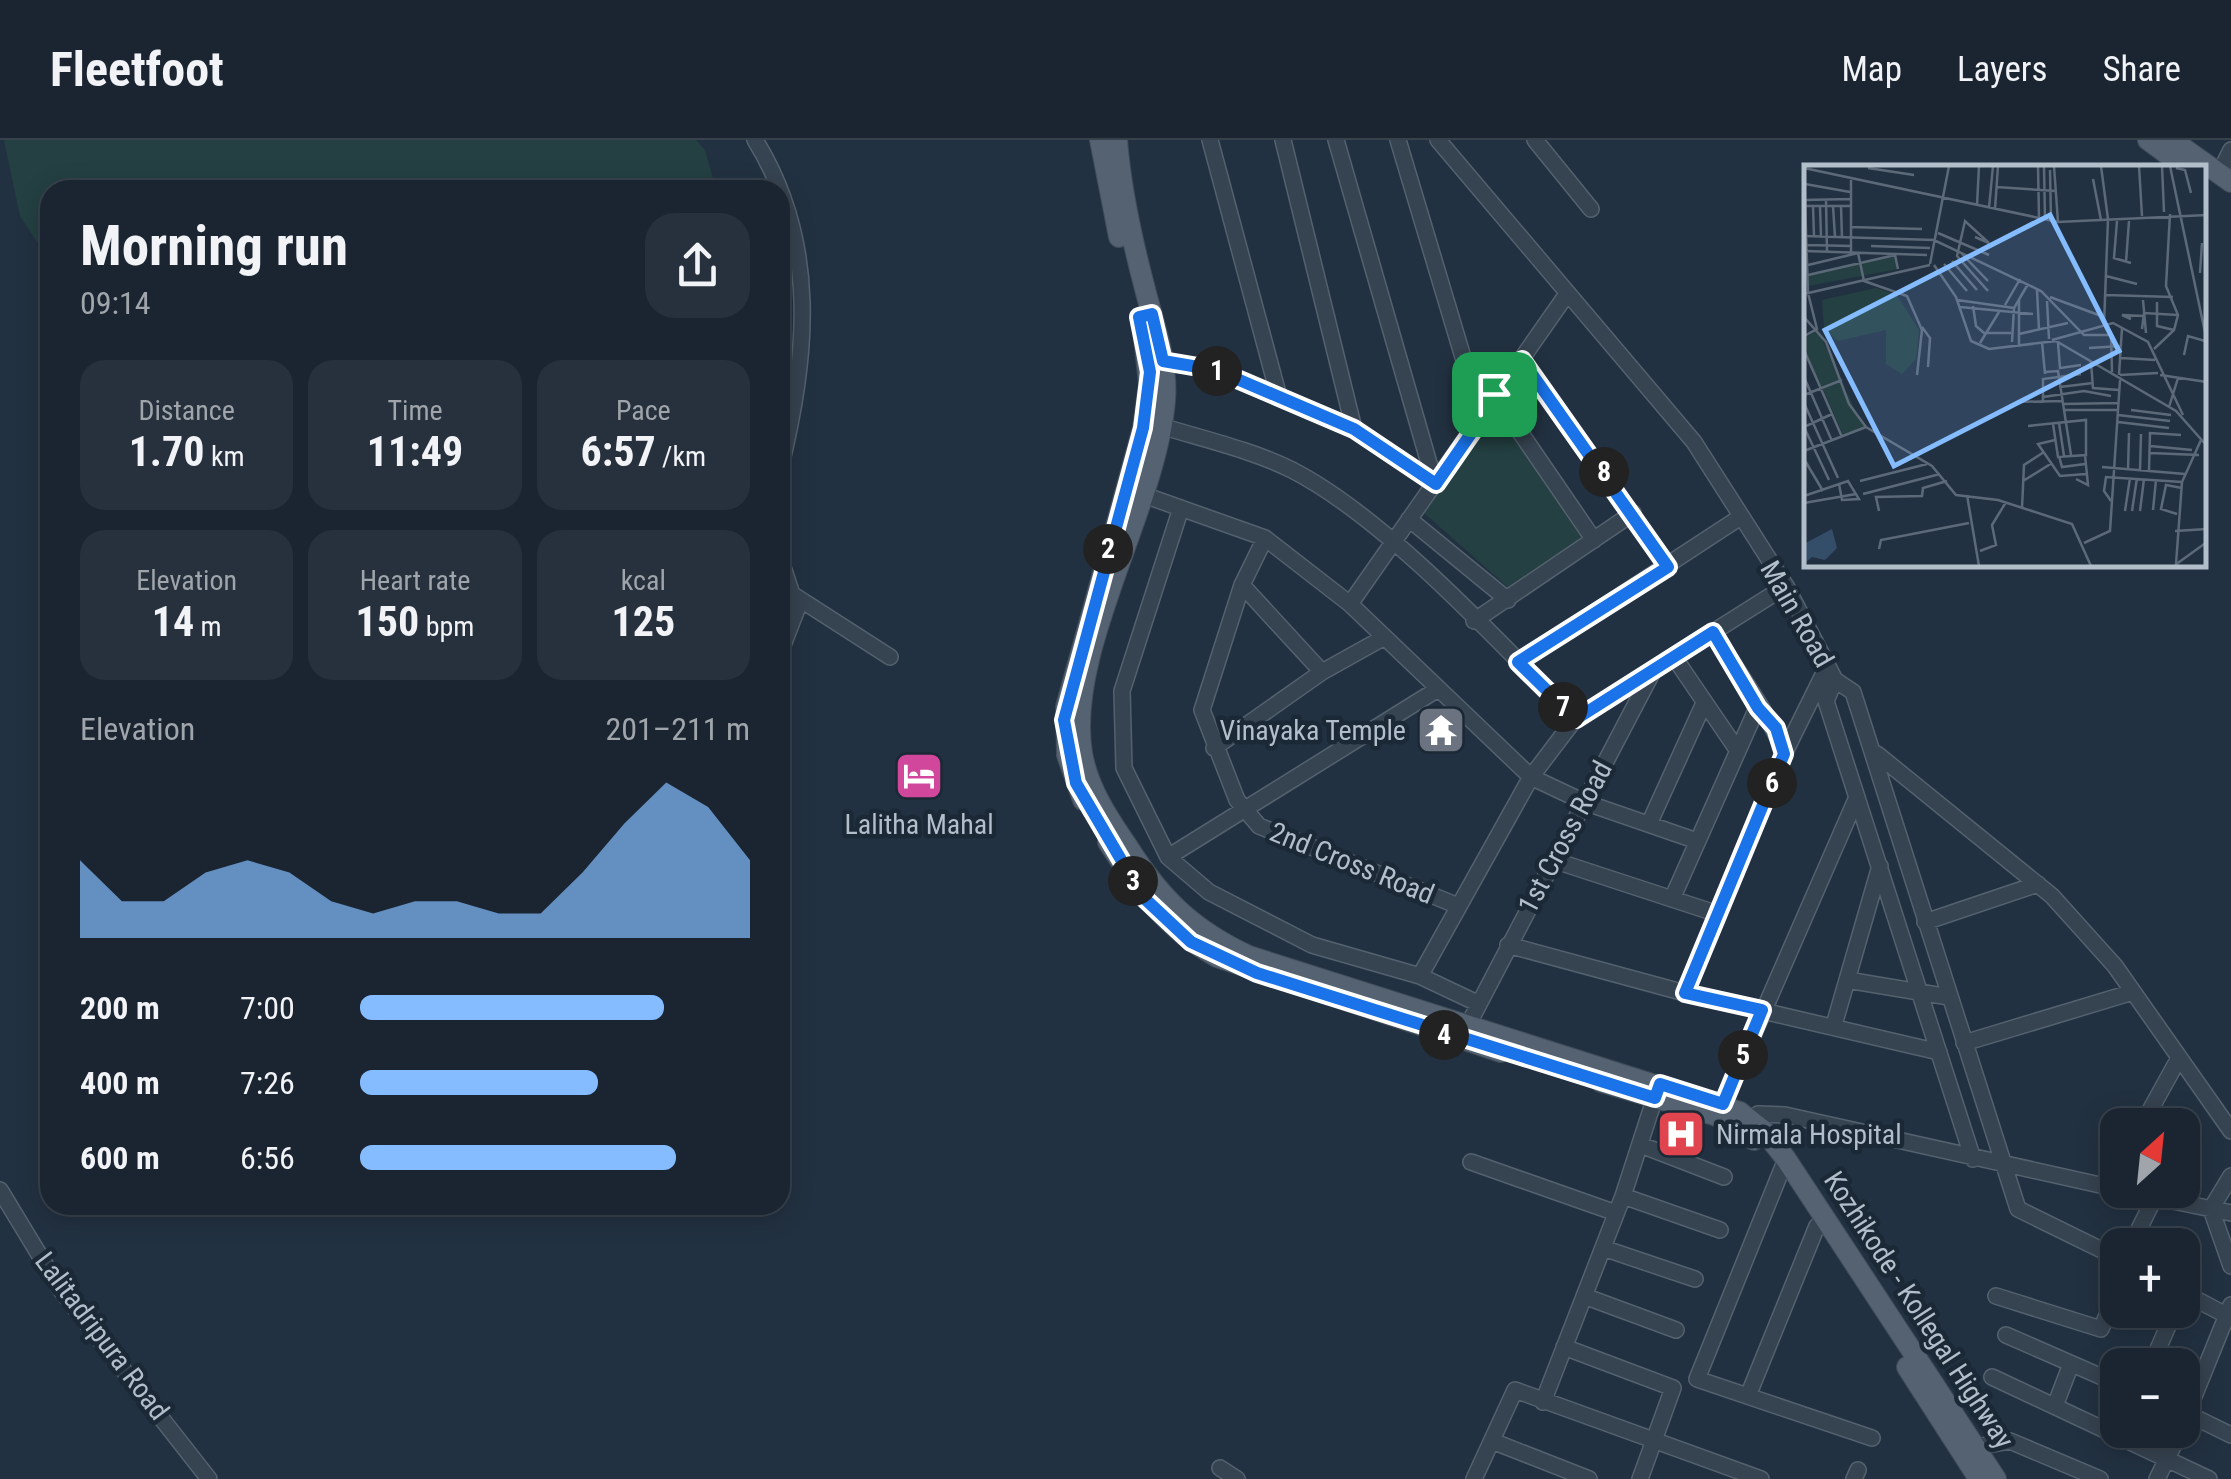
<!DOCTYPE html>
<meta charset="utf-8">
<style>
body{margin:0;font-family:"Roboto Condensed",sans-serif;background:#27313d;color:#f1f3f6;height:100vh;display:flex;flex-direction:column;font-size:38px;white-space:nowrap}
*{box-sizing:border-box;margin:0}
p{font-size:32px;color:#9fa5ab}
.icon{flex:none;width:55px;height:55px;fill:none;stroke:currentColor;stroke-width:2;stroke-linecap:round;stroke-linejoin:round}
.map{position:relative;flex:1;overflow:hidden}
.drawer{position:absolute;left:40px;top:40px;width:750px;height:1035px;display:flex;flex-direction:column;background:#1a2531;border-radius:30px;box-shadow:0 5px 25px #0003,0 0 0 2px #38424d}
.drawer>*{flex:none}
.needle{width:65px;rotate:27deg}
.controls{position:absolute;left:2100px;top:968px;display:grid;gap:20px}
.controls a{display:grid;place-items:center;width:100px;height:100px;border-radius:20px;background:#1a2531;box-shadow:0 5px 25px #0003,0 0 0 2px #38424d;font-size:50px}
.pin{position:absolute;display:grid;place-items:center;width:85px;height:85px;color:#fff;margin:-42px;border-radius:20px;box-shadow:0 5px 15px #0006}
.km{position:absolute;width:50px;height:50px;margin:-25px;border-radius:50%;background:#222;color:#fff;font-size:28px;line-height:50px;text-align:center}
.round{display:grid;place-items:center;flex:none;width:105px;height:105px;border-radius:30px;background:#27313d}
.overview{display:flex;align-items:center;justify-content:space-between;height:170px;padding:0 40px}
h1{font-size:55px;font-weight:700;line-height:75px}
.figures{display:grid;grid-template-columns:repeat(3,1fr);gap:15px;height:170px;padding:10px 40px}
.figures div{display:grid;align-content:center;border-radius:25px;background:#27313d;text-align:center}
.figures b{font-size:42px;font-weight:700}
.figures small{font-size:28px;font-weight:400}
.figures p{font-size:28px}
.chart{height:280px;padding:20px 40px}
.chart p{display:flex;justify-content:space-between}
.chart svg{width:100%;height:180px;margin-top:10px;fill:#84bcff;opacity:.7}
ul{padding:0 40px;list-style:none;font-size:32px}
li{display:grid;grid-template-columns:160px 120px 1fr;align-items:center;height:75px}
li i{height:25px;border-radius:12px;background:#84bcff}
header{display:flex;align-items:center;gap:60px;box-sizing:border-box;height:140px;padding:0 50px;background:#1a2531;border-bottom:2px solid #38424d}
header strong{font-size:48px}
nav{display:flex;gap:55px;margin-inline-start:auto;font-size:35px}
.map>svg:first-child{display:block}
</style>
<header>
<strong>Fleetfoot</strong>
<nav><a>Map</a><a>Layers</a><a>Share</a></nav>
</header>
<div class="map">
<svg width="2231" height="1339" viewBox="0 0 2231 1339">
<rect width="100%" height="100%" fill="#223141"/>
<path fill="#244042" d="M4,0H696L705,10L716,50H50V122L20,76Z
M1495,267L1584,397L1511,450L1423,372Z"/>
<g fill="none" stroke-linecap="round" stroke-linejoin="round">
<g stroke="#54616e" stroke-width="18">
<path id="minor" d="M755,0C819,103 808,217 780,329
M1210,0L1279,257
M1283,0L1354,289
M1336,0L1435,344
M1398,0L1480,274
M1438,0L1694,302L1786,446L1835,540L1853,552L2018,1069L2118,1118
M1535,0L1591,69
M2219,34L2231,10
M1522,220L1668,427
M1163,221L1216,230L1354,289L1435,344
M1494,254L1594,400
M1161,286C1203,299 1252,310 1292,330C1386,378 1500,503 1575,579
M1141,354L1265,398L1350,464L1531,637L1584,662L1697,701
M1181,368L1122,551L1124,628L1168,717L1209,752L1312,805L1420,836L1477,863
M1409,379L1508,460
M1265,398L1242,445L1202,570L1237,660L1259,686L1456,765
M780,418L797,469L780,513
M1242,445L1322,532
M795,456L890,517
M1350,464L1567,154
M1474,481L1633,373
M1713,492C1734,528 1773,578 1784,614
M1674,517L1738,611
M1519,522L1739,378
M1835,540L1826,561L1973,1019
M1214,608L1322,532L1383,498
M1877,614L2052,756L2115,826L2231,991
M1649,684L1704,563
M1168,717L1438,549
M1553,720L1718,774
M1672,759L1757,568
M1925,782L2038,744
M1508,805L1685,853L1939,912
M1420,836L1531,637L1575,579L1786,446
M1847,840L1949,857
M1685,853L1784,614L1827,527
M1834,885L1880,726
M1467,887L1652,533
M1964,903L2133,852
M1723,964L1857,657
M2142,985L2179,918
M1745,986L1758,974L1785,975L2118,1049
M1641,1005L1724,1037
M1786,1019L1697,1239L1872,1298
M1471,1022L1616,1073
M2231,1036L2211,1069L2231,1126
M0,1050L60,1149L209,1339
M2120,1050L2231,1073
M1623,1056L1720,1090
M2131,1105L2155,1057
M1603,1108L1695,1139
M2182,1152L2228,1176
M1584,1156L1676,1190
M1996,1156L2101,1189L2118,1150
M2006,1195L2118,1244
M1564,1207L1673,1248L1640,1339
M2151,1225L2175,1170
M1992,1237L2209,1339
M1748,1256L1817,1086
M1543,1262L1623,1056L1658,948
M2055,1266L2071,1224
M2182,1271L2231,1295
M2182,1286L2231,1165
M1492,1301L1589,1339
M1976,1307L2010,1301L2100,1339
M1220,1328L1237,1339
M1474,1339L1515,1250L1761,1339
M1854,1339L1858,1330
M2157,1339L2181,1290"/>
</g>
<g stroke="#404c59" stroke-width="22">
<path id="major" d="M1100,0L1119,97
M1117,0C1121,51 1132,100 1145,149C1154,185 1168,222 1165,260C1157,367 1065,510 1082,613C1088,648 1108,678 1128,707C1161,759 1193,790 1249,816L1740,972L1764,991L1786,1019L1996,1339
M2148,0L2186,28
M2172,0L2231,42
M1083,660L1067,615L1066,567L1143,288L1149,244L1144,198
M1108,702C1139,750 1166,789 1217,817L1501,912
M1601,942L1717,976L1754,1000
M1907,1227L1979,1339"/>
</g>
<use href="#minor" stroke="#364350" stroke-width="15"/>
<use href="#major" stroke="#546271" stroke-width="20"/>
</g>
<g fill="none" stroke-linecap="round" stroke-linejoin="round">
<g stroke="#fff" stroke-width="20">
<path id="route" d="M1152,174L1163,221L1216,230L1354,289L1436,344L1522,220L1668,427L1518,522L1576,579L1713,492L1758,568L1776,588L1784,614L1685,853L1762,870L1723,964L1660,944L1655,958L1257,833L1191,802L1143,757L1076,643L1064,580L1143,288L1150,232L1139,177Z"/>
</g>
<use href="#route" stroke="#1a73e8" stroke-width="12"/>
</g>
<defs>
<g id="temple-square" transform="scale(2.5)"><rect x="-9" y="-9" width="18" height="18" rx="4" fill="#6b7280" stroke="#1b2835"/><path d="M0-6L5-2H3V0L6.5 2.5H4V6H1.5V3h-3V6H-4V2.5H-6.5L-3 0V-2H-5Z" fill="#fff"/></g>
<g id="hotel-square" transform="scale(2.5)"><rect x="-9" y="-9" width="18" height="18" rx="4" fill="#d1479c" stroke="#1b2835"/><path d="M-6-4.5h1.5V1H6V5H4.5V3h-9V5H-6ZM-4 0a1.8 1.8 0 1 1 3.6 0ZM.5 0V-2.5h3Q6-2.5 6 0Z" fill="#fff"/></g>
<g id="hospital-square" transform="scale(2.5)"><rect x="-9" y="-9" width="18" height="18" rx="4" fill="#e0444e" stroke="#1b2835"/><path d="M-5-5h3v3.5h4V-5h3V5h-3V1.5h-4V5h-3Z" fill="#fff"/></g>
</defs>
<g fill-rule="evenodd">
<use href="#temple-square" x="1441" y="590"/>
<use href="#hotel-square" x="919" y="636"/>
<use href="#hospital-square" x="1681" y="994"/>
</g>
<g text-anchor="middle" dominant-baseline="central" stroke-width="9" stroke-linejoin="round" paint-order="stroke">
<g font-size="28" fill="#b3becb" stroke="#1b2835">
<text transform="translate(1797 474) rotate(60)">Main Road</text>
<text transform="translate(1565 697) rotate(-62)">1st Cross Road</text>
<text transform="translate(1352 723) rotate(22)">2nd Cross Road</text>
<text transform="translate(1919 1170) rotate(57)">Kozhikode - Kollegal Highway</text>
<text transform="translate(102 1196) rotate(53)">Lalitadripura Road</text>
</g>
<g font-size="28" fill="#b3becb" stroke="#1b2835" text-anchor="end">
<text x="1406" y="590">Vinayaka Temple</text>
<text x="919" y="684" text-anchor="middle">Lalitha Mahal</text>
<text x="1716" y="994" text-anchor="start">Nirmala Hospital</text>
</g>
</g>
<g transform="translate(1804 25)">
<rect width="402" height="402" fill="#223141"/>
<path d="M91,90L94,104L4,121V110ZM72,123L93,130L115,165L112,194L98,209L82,199V165L34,176L20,164L18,135ZM14,166L37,214L16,223L0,184V172ZM37,216L60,262L39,270L19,224Z" fill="#244042"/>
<path d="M28,364L33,383L21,395L8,392L1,398L0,379Z" fill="#344e69"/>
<path fill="none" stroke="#5c6978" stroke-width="2.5" d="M234,1L235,53M240,1L241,54M250,1L254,57M297,1L304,54L300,160L307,169L308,207M335,1L338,51M358,1L360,47M366,1L403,177M0,3L254,57L403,50M64,3L110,10M372,3L381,5L387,28M246,5L247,55M47,13V90M289,14L297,55M1,19L46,27M192,22L252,26M0,35L46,34M22,35L23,87M173,40L175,1M1,41H46M9,41L10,71M16,41L17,72M29,41L31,72M37,41L38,73M185,43L189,1M191,44L194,1M313,56L310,93L327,98M47,62L118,64M134,68L185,90M0,71L130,75L237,126L280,170H307M171,72L185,78L161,56L153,91L184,126M3,80L47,81M67,81L126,83M1,86L123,90M158,89L184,116M148,96L173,125M322,97L325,56M126,99L145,1M140,99L163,126M130,100L152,132L167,176L185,184L252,176L372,246L403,281M0,101L54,88L60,116L103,131L118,165L113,210M396,108L398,78M4,110L91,90L94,104M302,111L333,119M233,125L235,165M0,129L126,100M302,130L369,132M246,132L300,152M153,135L210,143M339,135L342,168M243,136L245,174M353,137V161L370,165M201,140L216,114M169,141L172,161L180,168H207M156,142L229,149M0,152L22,177L45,239L62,262L128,301L152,330L194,335L268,359L287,401M327,154L318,150L340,151M118,162L126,173L124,202M338,164L340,148L374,150M215,169L264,158M0,171L13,164L4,128L0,3M248,175L309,158L344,177L379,250M208,177L210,143L224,119M238,177L241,209M176,178L195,147M254,178L256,203L277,200M215,180V135M285,183L318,181M350,184L370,165L374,150L362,121L366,49M0,185L38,272M380,190L384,171L401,176M317,193L351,195M287,197L289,223L315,225M241,207L254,206L267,290M315,210L318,163M316,210L354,208M356,210L403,217M0,212L28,276M256,222L289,218M0,230L38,215M239,232L280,226L307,231M213,237L258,236M0,238L34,313M239,238V214L277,209M259,239L314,238M365,242L374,213M260,245H314M327,245L367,250M314,250L366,256M314,257L365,263M255,258L260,291M224,261L282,255V290L254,292L249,259M0,262L25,315M0,262L28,249M251,275L234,279L256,311L282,309M346,281L388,285M0,286L62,262M346,288L395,290M255,291L258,302L281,299M0,294L19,326M298,302L381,309M324,305L325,268M336,305L337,269M345,306L346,268L377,270M272,314L284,320L281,290M56,316L123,299M219,316L248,298M59,329L136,309M163,330L175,401M0,331L44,316L55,334L38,335L35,319M307,336L300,326L302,312L378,317M0,338L52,329M218,343L220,300L240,287M349,345L352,315M75,346L72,332L118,331L119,323L143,316M321,346L326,313M328,346L333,313M336,346L340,314M373,349L357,344L362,320L378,323M371,366L403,364M280,378L306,366L316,215M75,384L77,375L165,358M176,386L192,380L188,360L202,337M372,399L378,317L397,275M371,400L403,377"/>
<path fill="#84bcff" fill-opacity="0.15" stroke="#84bcff" stroke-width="5" d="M246,50L315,186L90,301L21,165Z"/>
<rect width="402" height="402" fill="none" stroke="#b3becb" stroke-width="5"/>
</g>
</svg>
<div class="controls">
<a><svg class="needle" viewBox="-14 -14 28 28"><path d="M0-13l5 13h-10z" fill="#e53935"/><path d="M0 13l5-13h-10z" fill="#9fa5ab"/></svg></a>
<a>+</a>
<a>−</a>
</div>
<div class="pin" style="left:1494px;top:254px;background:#1e9e55"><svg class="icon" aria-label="arrive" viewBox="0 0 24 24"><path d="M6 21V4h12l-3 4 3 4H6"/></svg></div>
<b class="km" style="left:1217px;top:231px">1</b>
<b class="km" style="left:1108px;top:409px">2</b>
<b class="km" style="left:1133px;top:741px">3</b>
<b class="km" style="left:1444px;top:895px">4</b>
<b class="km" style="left:1743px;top:915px">5</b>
<b class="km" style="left:1772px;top:643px">6</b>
<b class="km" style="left:1563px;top:567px">7</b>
<b class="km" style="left:1604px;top:332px">8</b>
<section class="drawer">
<div class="overview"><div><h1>Morning run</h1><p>09:14</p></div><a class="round"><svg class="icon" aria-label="share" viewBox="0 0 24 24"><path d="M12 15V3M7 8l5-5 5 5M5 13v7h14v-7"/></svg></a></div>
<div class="figures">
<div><p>Distance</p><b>1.70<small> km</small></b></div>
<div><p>Time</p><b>11:49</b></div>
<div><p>Pace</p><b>6:57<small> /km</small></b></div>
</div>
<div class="figures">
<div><p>Elevation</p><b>14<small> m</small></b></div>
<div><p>Heart rate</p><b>150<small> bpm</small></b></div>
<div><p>kcal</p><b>125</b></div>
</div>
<div class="chart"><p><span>Elevation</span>201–211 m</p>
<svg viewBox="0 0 160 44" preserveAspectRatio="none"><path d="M0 44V25L10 35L20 35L30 28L40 25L50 28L60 35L70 38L80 35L90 35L100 38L110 38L120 28L130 16L140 6L150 12L160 25V44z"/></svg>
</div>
<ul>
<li><b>200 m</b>7:00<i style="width:78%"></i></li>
<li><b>400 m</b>7:26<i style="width:61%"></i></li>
<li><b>600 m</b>6:56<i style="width:81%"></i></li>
</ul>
</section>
</div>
